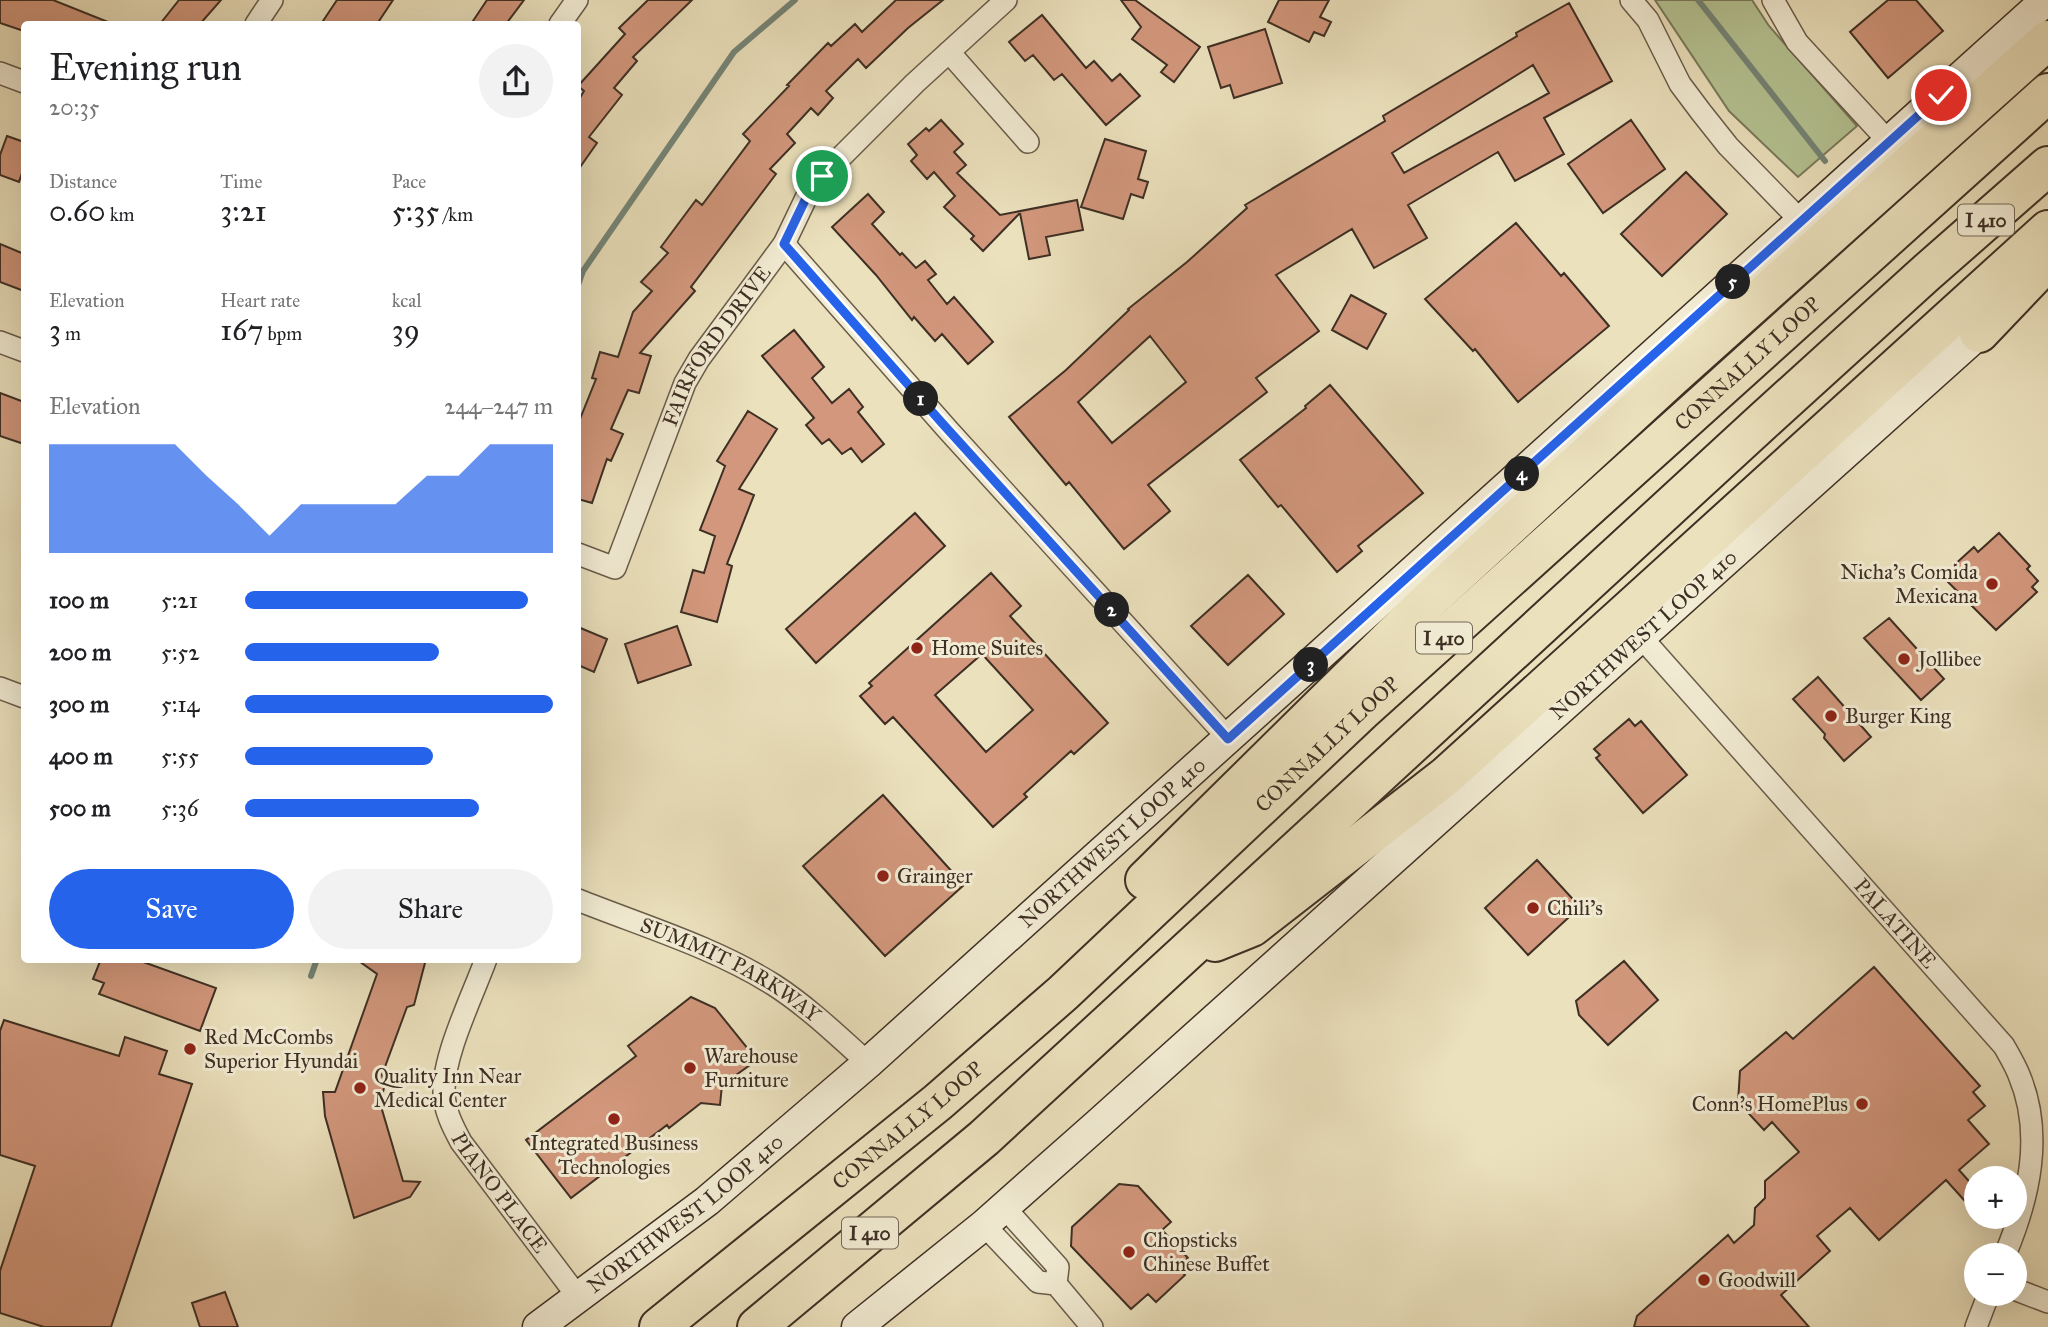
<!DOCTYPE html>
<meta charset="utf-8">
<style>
body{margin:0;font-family:"IM FELL Great Primer",serif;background:#f2f2f2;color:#202124;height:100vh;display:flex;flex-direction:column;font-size:26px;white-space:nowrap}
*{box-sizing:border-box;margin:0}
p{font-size:23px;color:#757577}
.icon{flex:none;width:38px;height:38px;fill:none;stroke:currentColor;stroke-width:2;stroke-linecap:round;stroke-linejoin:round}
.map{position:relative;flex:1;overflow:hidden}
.drawer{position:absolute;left:21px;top:21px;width:560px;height:942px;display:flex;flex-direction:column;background:#fff;border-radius:7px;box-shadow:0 7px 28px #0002}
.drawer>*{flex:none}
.buttons{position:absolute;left:1964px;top:1166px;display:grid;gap:14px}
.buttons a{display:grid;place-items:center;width:63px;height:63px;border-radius:50%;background:#fff;box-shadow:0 7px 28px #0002;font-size:35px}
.pin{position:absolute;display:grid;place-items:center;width:60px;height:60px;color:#fff;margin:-30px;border:4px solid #fff;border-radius:50%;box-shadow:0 2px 7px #0007}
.km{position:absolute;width:35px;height:35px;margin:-18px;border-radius:50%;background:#222;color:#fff;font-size:19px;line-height:35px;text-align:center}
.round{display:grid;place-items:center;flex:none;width:74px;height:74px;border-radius:37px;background:#f2f2f2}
.overview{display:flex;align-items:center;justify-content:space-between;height:119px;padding:0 28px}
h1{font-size:38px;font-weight:600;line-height:52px}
.stats{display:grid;grid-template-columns:repeat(3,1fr);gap:10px;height:119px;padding:7px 28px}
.stats div{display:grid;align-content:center}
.stats b{font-size:30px;font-weight:600}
.stats small{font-size:19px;font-weight:400}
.stats p{font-size:19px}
.chart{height:196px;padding:14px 28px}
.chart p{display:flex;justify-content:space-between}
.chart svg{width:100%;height:126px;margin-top:7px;fill:#2563eb;opacity:.7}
.primary-button{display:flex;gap:14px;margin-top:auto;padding:14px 28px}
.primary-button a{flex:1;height:80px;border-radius:42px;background:#2563eb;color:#fff;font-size:28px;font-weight:600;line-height:80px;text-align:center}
.primary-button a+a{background:#f2f2f2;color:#202124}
ul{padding:0 28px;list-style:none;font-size:23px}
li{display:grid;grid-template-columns:112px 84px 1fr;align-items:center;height:52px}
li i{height:18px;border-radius:9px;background:#2563eb}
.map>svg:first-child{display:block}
</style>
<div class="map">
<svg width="2048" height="1327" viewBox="0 0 2048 1327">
<rect width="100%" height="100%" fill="#ebe1bd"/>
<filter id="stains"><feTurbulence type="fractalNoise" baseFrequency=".00286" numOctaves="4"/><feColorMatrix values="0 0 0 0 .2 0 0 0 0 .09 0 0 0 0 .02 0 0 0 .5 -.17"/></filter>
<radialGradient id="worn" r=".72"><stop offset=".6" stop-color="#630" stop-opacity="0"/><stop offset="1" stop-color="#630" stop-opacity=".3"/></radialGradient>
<path fill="#b5c393" stroke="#7a795c" stroke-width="2" d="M1655,0H1752L1769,26L1857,126L1798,177L1729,111Z"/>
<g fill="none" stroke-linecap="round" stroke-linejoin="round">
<path stroke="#748577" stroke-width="6" d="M1698,0L1825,161
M578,285L583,271L734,52L795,0
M311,976L317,959"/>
</g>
<path fill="#d2977c" stroke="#3e2f24" stroke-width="2" fill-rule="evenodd" d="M0,0H53L113,24H24V31L0,23Z
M179,0H221L200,24H160Z
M337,0H393L377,24H321Z
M487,0H524L506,24H471Z
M648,0H692L633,57L637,61L614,88L622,95L589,137L597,143L578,170V101L584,91L578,86L625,34L619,28Z
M896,0H943L908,28L866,68L858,59L826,91L833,98L818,115L811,108L787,134L795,143L770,169L776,174L691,287L695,291L640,353L651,356L639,393L628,390L611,429L623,434L611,461L607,459L592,503L578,499V424L596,379L592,378L600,352L618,357L633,312L652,291L641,282L668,253L661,247L696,200L702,205L750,141L743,134L789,86L787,85L828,43L831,46L855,24L862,32Z
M1121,0H1135L1200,47L1174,82L1161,72L1167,65L1132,39L1141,27Z
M1279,0H1329L1320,17L1331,22L1324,36L1314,32L1309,42L1268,22Z
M1888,0H1916L1943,31L1888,78L1850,32Z
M1569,3L1612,81L1544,118L1564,154L1515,181L1498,152L1408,205L1427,238L1374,268L1352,229L1276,275L1319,331L1256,378L1267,392L1148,485L1170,511L1124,549L1069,482L1066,485L1009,417L1066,370L1129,310L1128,309L1187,262L1247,208L1245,205L1385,121L1383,116L1517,36L1516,33ZM1533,65L1549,93L1404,173L1392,153ZM1150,336L1186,382L1112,443L1078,402Z
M1042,15L1086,68L1094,61L1112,81L1120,74L1140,96L1106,125L1062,74L1054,80L1033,55L1025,61L1009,42Z
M1265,29L1282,83L1234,98L1230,85L1221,88L1208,47Z
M941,120L963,144L954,152L966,165L957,173L1000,215L1077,200L1083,230L1046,237L1050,255L1029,259L1020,213L983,251L971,239L974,236L944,207L955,196L934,172L927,179L911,161L917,155L908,144L926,128L929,131Z
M1631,120L1665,169L1603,213L1568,164Z
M7,136L24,142V167L19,182L0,175V155Z
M1105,139L1146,151L1138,179L1148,182L1143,198L1131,194L1123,219L1081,207Z
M1686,172L1727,214L1662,276L1621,234Z
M868,194L884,212L872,224L900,255L902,253L916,268L925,261L936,274L928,280L947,304L954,297L993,342L968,364L942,334L935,341L914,317L912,320L876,275L832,227Z
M1516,223L1561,276L1564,273L1609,326L1518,402L1475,349L1473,351L1425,299Z
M0,244L24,254V291L0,282Z
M1351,295L1386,314L1367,349L1332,330Z
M794,330L824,367L812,378L832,403L849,389L863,407L858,412L884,444L862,462L851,448L842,454L829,439L822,444L806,425L814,418L762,356Z
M1330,385L1423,493L1358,546L1362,551L1337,572L1281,505L1278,507L1240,460L1306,408L1305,406Z
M0,393L24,402V444L0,436Z
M748,411L777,429L739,489L754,495L727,564L732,566L717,622L681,612L693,570L704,573L715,536L700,530L725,466L717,461Z
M915,513L945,546L816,663L786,629Z
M1999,533L2030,566L2027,569L2038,581L2032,587L2037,592L1996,630L1947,581L1957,571L1953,566L1974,547L1978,552Z
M991,573L1021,606L1010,616L1108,723L1074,754L1071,751L1024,794L1027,797L993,827L893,717L885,724L860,696L872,686L869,683ZM982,654L1033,710L986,752L935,695Z
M1248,575L1284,614L1228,665L1191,626Z
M1889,618L1944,679L1921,700L1864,638Z
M677,626L691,665L638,683L625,644Z
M578,627L607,639L594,672L578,665Z
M1818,677L1871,737L1844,761L1824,738L1825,734L1793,699Z
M1629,719L1635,726L1641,721L1687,775L1643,813L1596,758L1600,755L1594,749Z
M883,795L964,885L885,956L803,866Z
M1537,860L1580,907L1528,955L1485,908Z
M101,959H135L216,988L200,1031L99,994L104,983L93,979Z
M356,959H426L414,1005L407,1007L382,1075L385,1084L383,1092L378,1096L403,1181L420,1182L410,1197L354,1218L325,1116L323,1092H335L377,974Z
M1624,961L1658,1000L1608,1045L1579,1015L1576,1001Z
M1874,967L1980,1086L1973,1092L1985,1106L1968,1120L1989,1144L1959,1170L1976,1189L1964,1200L1946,1180L1879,1240L1850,1208L1817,1236L1830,1251L1781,1295L1809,1327H1634L1637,1316L1728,1235L1734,1243L1754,1225L1755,1208L1765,1198V1181L1799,1152L1772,1122L1764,1130L1738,1102L1740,1071L1786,1032L1793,1039Z
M691,997L715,1008L757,1060L722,1085L720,1105L701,1103L669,1128L667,1125L571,1198L526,1140L636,1056L628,1046Z
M4,1020L119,1056L125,1037L167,1051L159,1074L192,1084L111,1327H44L0,1313V1271L35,1166L0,1155V1031Z
M1119,1184L1138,1186L1171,1222L1162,1230L1188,1258L1178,1267L1185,1275L1156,1302L1148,1294L1131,1309L1071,1246L1072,1227Z
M225,1292L238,1327H200L192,1303Z"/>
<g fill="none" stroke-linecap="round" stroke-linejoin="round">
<g stroke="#695c4a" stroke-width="24">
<g id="street">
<path d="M1631,0L1648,20L1680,84L1701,112L1728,146L1801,221"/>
<path d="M1773,0L1797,42L1889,142"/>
<path d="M256,24L272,0"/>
<path d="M560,24L577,0"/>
<path d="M949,52L1028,142"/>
<path d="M0,73L24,82"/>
<path d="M784,244L948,430L1229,739"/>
<path d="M0,342L24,351"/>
<path id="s1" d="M578,554L615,568L685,383L699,359L784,244L807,196L822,176L915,83L1006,0"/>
<path id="s2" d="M1641,637L2004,1046C2009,1055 2015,1065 2019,1075C2044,1134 2029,1198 2005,1255"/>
<path d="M0,688L24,697"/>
<path id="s3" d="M578,900C643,926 714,947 774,985C808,1007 838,1036 868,1063"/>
<path id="s4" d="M486,959C473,995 443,1055 444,1092C444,1110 453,1127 461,1142L578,1297"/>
<path d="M1004,1207L1058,1267L1056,1284"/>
<path d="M984,1225L1038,1282L1056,1284L1092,1327"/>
<path d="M2014,1289L2048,1302"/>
<path d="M1976,1327L1989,1293"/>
</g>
</g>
<g stroke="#3e2f24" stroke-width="33">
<g id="secondary">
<path id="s5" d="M538,1327L707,1201L868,1063L2046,0"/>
<path id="s6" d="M857,1327L984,1225L1098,1124L1996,318"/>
</g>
</g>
<g stroke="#3e2f24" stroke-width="42">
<g id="highway">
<path d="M1979,333L2038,271"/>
<path d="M1145,880L1427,602L1672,377L2048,40"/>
<path d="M1215,942L1252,927L1446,776L2048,230"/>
<path id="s7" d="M659,1327L938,1102L1063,993L1361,712L2048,93"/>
<path d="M757,1327L984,1138L1761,423L1925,274L2048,166"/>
</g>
</g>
<use href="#street" stroke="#f2ecd4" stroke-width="21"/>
<use href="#secondary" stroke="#f2ecd4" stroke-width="30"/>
<use href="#highway" stroke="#ebe1bd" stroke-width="38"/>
</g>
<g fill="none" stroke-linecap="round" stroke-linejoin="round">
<g stroke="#fff" stroke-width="14">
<path id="route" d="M822,176L807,196L784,244L942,423L1228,739L1941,95"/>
</g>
<use href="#route" stroke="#2563eb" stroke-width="9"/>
</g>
<g fill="#8f2418" stroke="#f2ecd4" stroke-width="2.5">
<circle cx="1992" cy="584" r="7"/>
<circle cx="917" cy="648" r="7"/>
<circle cx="1904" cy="659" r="7"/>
<circle cx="1831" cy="716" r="7"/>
<circle cx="883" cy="876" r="7"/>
<circle cx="1533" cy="908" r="7"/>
<circle cx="190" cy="1049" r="7"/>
<circle cx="690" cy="1068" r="7"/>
<circle cx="360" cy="1088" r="7"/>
<circle cx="1862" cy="1104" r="7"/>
<circle cx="614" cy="1119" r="7"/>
<circle cx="1129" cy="1252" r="7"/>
<circle cx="1704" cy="1280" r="7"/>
</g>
<g text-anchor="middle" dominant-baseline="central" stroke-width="6" stroke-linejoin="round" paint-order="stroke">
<g fill="#f2ecd4" stroke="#746859" stroke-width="2">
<rect x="1958" y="204.5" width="56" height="31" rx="5"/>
<rect x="1416" y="622.5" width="56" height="31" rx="5"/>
<rect x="842" y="1217.5" width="56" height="31" rx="5"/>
</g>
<g font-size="19" font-weight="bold" fill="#3e2f24">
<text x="1986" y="220">I 410</text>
<text x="1444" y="638">I 410</text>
<text x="870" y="1233">I 410</text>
</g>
<g font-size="21" fill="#3e2f24" stroke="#f2ecd4">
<text stroke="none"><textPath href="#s1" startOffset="285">FAIRFORD DRIVE</textPath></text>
<text stroke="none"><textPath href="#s7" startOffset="1454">CONNALLY LOOP</textPath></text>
<text stroke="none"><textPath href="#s6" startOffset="1048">NORTHWEST LOOP 410</textPath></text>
<text stroke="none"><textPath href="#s7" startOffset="887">CONNALLY LOOP</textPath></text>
<text stroke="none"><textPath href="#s5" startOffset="752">NORTHWEST LOOP 410</textPath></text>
<text stroke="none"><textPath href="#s2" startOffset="383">PALATINE</textPath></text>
<text stroke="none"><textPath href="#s3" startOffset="168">SUMMIT PARKWAY</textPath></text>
<text stroke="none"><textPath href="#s7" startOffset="320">CONNALLY LOOP</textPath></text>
<text stroke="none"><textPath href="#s4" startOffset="257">PIANO PLACE</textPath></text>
<text stroke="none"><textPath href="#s5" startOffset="186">NORTHWEST LOOP 410</textPath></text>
</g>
<g font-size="21" fill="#3e2f24" stroke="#f2ecd4" text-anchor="start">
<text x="1978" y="572" text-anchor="end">Nicha's Comida<tspan x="1978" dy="24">Mexicana</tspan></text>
<text x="931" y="648">Home Suites</text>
<text x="1918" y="659">Jollibee</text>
<text x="1845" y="716">Burger King</text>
<text x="897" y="876">Grainger</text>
<text x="1547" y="908">Chili's</text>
<text x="204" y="1037">Red McCombs<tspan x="204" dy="24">Superior Hyundai</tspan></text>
<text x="704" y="1056">Warehouse<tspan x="704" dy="24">Furniture</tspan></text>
<text x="374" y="1076">Quality Inn Near<tspan x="374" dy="24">Medical Center</tspan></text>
<text x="1848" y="1104" text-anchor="end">Conn's HomePlus</text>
<text x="614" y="1143" text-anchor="middle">Integrated Business<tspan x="614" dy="24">Technologies</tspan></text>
<text x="1143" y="1240">Chopsticks<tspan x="1143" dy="24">Chinese Buffet</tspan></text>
<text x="1718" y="1280">Goodwill</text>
</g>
</g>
<rect width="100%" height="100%" filter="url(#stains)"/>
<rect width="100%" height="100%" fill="url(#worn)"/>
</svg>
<div class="buttons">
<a>+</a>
<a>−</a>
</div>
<div class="pin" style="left:822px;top:176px;background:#1e9e55"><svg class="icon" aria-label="arrive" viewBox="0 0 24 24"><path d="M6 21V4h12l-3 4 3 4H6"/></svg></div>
<div class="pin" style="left:1941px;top:95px;background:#d93025"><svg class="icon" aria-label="check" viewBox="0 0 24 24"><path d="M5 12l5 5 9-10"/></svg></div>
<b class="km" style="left:921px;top:399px">1</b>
<b class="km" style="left:1112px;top:610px">2</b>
<b class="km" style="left:1311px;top:665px">3</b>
<b class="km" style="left:1522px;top:474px">4</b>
<b class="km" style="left:1733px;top:282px">5</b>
<section class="drawer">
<div class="overview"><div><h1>Evening run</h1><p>20:35</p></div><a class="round"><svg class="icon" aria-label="share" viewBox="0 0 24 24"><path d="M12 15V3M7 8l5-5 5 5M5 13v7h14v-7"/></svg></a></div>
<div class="stats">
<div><p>Distance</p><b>0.60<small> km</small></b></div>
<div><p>Time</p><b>3:21</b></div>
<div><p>Pace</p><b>5:35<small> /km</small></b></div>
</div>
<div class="stats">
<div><p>Elevation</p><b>3<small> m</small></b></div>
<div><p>Heart rate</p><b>167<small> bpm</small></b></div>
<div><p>kcal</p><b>39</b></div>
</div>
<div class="chart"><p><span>Elevation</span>244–247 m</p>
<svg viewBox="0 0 160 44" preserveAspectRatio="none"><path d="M0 44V6L10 6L20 6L30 6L40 6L50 17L60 27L70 38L80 27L90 27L100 27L110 27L120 17L130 17L140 6L150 6L160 6V44z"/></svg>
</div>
<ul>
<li><b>100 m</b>5:21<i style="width:92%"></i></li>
<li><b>200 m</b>5:52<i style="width:63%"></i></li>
<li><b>300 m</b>5:14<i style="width:100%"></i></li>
<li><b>400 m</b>5:55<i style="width:61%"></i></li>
<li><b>500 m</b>5:36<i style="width:76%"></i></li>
</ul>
<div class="primary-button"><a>Save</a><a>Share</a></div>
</section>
</div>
